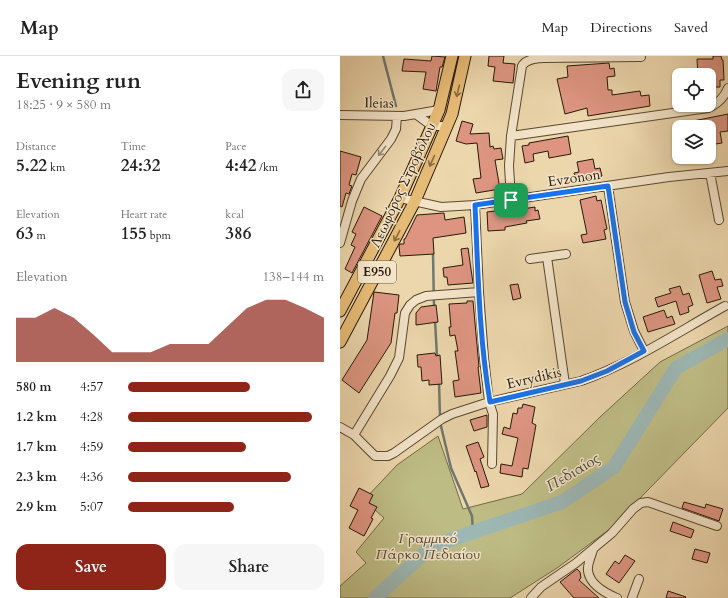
<!DOCTYPE html>
<meta charset="utf-8">
<style>
body{margin:0;font-family:Cardo,serif;background:#f6f6f6;color:#222;height:100vh;display:flex;flex-direction:column;font-size:15px;white-space:nowrap}
*{box-sizing:border-box;margin:0}
p{font-size:13px;color:#767676}
.icon{flex:none;width:22px;height:22px;fill:none;stroke:currentColor;stroke-width:2;stroke-linecap:round;stroke-linejoin:round}
.map{position:relative;flex:1;overflow:hidden}
.drawer{display:flex;flex-direction:column;background:#fff;width:340px}
.drawer>*{flex:none}
.tools{position:absolute;left:332px;top:12px;display:grid;gap:8px}
.tools a{display:grid;place-items:center;width:44px;height:44px;border-radius:8px;background:#fff;box-shadow:0 1px 3px #0004;font-size:20px}
.pin{position:absolute;display:grid;place-items:center;width:34px;height:34px;color:#fff;margin:-17px;border-radius:8px;box-shadow:0 2px 6px #0006}
.round{display:grid;place-items:center;flex:none;width:42px;height:42px;border-radius:12px;background:#f6f6f6}
.summary{display:flex;align-items:center;justify-content:space-between;height:68px;padding:0 16px}
h1{font-size:22px;font-weight:600;line-height:30px}
.figures{display:grid;grid-template-columns:repeat(3,1fr);gap:6px;height:68px;padding:4px 16px}
.figures div{display:grid;align-content:center}
.figures b{font-size:17px;font-weight:600}
.figures small{font-size:11px;font-weight:400}
.figures p{font-size:11px}
.chart{height:112px;padding:8px 16px}
.chart p{display:flex;justify-content:space-between}
.chart svg{width:100%;height:72px;margin-top:4px;fill:#8f2418;opacity:.7}
.cta{display:flex;gap:8px;margin-top:auto;padding:8px 16px}
.cta a{flex:1;height:46px;border-radius:12px;background:#8f2418;color:#fff;font-size:16px;font-weight:600;line-height:46px;text-align:center}
.cta a+a{background:#f6f6f6;color:#222}
ul{padding:0 16px;list-style:none;font-size:13px}
li{display:grid;grid-template-columns:64px 48px 1fr;align-items:center;height:30px}
li i{height:10px;border-radius:5px;background:#8f2418}
header{display:flex;align-items:center;gap:24px;box-sizing:border-box;height:56px;padding:0 20px;background:#fff;border-bottom:1px solid #e0e0e0}
header strong{font-size:19px}
nav{display:flex;gap:22px;margin-inline-start:auto;font-size:14px}
main{display:flex;flex:1;min-height:0}
.map>svg:first-child{display:block}
</style>
<header>
<strong>Map</strong>
<nav><a>Map</a><a>Directions</a><a>Saved</a></nav>
</header>
<main>
<section class="drawer">
<div class="summary"><div><h1>Evening run</h1><p>18:25 · 9 × 580 m</p></div><a class="round"><svg class="icon" aria-label="share" viewBox="0 0 24 24"><path d="M12 15V3M7 8l5-5 5 5M5 13v7h14v-7"/></svg></a></div>
<div class="figures">
<div><p>Distance</p><b>5.22<small> km</small></b></div>
<div><p>Time</p><b>24:32</b></div>
<div><p>Pace</p><b>4:42<small> /km</small></b></div>
</div>
<div class="figures">
<div><p>Elevation</p><b>63<small> m</small></b></div>
<div><p>Heart rate</p><b>155<small> bpm</small></b></div>
<div><p>kcal</p><b>386</b></div>
</div>
<div class="chart"><p><span>Elevation</span>138–144 m</p>
<svg viewBox="0 0 160 44" preserveAspectRatio="none"><path d="M0 44V17L10 17L20 11L30 17L40 27L50 38L60 38L70 38L80 33L90 33L100 33L110 22L120 11L130 6L140 6L150 11L160 17V44z"/></svg>
</div>
<ul>
<li><b>580 m</b>4:57<i style="width:62%"></i></li>
<li><b>1.2 km</b>4:28<i style="width:94%"></i></li>
<li><b>1.7 km</b>4:59<i style="width:60%"></i></li>
<li><b>2.3 km</b>4:36<i style="width:83%"></i></li>
<li><b>2.9 km</b>5:07<i style="width:54%"></i></li>
</ul>
<div class="cta"><a>Save</a><a>Share</a></div>
</section>
<div class="map">
<svg width="388" height="542" viewBox="0 0 388 542">
<rect width="100%" height="100%" fill="#ecd6ac"/>
<filter id="stains"><feTurbulence type="fractalNoise" baseFrequency=".005" numOctaves="4"/><feColorMatrix values="0 0 0 0 .2 0 0 0 0 .09 0 0 0 0 .02 0 0 0 .5 -.17"/></filter>
<radialGradient id="worn" r=".72"><stop offset=".6" stop-color="#630" stop-opacity="0"/><stop offset="1" stop-color="#630" stop-opacity=".3"/></radialGradient>
<path fill="#bebc85" stroke="#736a46" d="M388,270V352L270,473L217,512L170,542H0V530L26,507L16,496L44,462L24,444L57,409L98,380L123,453L182,438L260,361L320,306Z"/>
<g fill="none" stroke-linecap="round" stroke-linejoin="round">
<path stroke="#6e786f" stroke-width="2.5" d="M43,0L56,50
M93,197L94,251
M95,264L97,301
M99,326L100,361
M100,366L111,412L132,460L133,477"/>
<path stroke="#9cb7b4" stroke-width="14" d="M35,542L92,490L222,446L274,411L336,312L388,283"/>
</g>
<path fill="#dd9581" stroke="#281907" d="M92,0L105,1L102,11H100L96,35L83,33L86,16L62,15L64,3L91,5Z
M149,0H164L163,7L175,8L173,27L153,25L155,11L148,10Z
M373,0H381L382,4H383L384,24H380V31H369V19H358L357,3H373Z
M269,7L270,13L274,12L275,20L267,21L268,34H272V39L300,35L301,40L309,39L310,50L248,60L247,52L225,58L217,23L228,21L227,10Z
M388,58V75L380,76L382,87L369,89V71H349L348,66Z
M122,65L133,68L130,78L149,77L150,91L153,90L154,93L161,92L163,103L155,104L160,133L136,137L133,123L141,122L137,87L126,88L116,85Z
M228,80L231,98L209,102L208,95L193,98L194,105L185,107L182,90L189,89V87Z
M0,95L21,101L16,119L12,118L9,129L12,130L9,138L6,137L2,151L0,150Z
M253,103L255,113L260,112L262,120L236,125L234,117L239,116L237,106Z
M256,140L257,145L261,144L267,173L264,174L266,183L243,187L241,179L247,178L240,144Z
M24,151L42,160L12,217L5,213L15,191L11,189L16,178L12,176Z
M195,151V155L198,154L200,163L186,165L187,167L165,171V174L148,175L147,156L164,154V156Z
M104,157L105,164L124,161L126,177L93,182L94,198L60,200L59,190L60,188H64V183H65L77,159Z
M128,192L133,227L108,229L107,221H104L103,212L123,209L121,193Z
M372,215L375,224L381,223L383,230L377,231L381,243L367,247L359,219Z
M178,228L181,242L173,244L170,229Z
M340,230L343,239L349,237L353,249L348,251L349,256L340,259L336,245L318,251L315,242L331,237L329,233Z
M34,236L59,239L57,257H55L51,287L19,337L2,324L27,284Z
M127,245H133L139,311H138L141,337L115,341L113,325L119,324L115,295H118L115,279L110,280L109,271H111L109,248L127,247Z
M96,249L98,266L76,269V257L81,251Z
M324,254L327,262L332,260L335,268L308,276L303,261Z
M95,297L96,300L100,299L102,328L89,329V324L82,325L81,311H78L77,299Z
M183,348L195,351L192,367L196,369L188,413L183,412L182,421L160,417L161,408L172,410L178,382L162,378L164,371L170,373L173,357L177,358L178,352H182Z
M147,359V371L134,375L130,364Z
M138,386L144,401L140,403L149,430L141,432L136,415L135,416L126,390Z
M19,432L33,439L29,447L37,451L31,462L33,463L24,480L9,472L18,454L10,450Z
M344,446L365,452L366,448L383,453L379,465L342,452Z
M333,466L354,474L351,482L330,475Z
M355,493L370,497L367,507L352,503Z
M285,499L295,505L279,527L266,518L275,505L279,508Z
M237,513L240,516L241,522L239,524L259,542H234L220,526Z
M328,535L346,541L345,542H326Z"/>
<g fill="none" stroke-linecap="round" stroke-linejoin="round">
<g stroke="#594830" stroke-width="10">
<path id="minor" d="M0,59L64,60L99,54
M77,59L92,70H108
M171,80L368,52C378,48 384,42 388,32
M370,117L379,164
M268,130L285,246L294,275L304,295
M60,142L101,151L135,149L329,121L388,115
M171,144L169,110L171,80L182,10C186,3 195,3 202,2L301,1
M135,149L139,236L144,302L149,346L153,358L152,408
M0,187L12,145L21,123L51,83L56,73L57,60
M207,201L225,328
M190,203L226,198
M0,371L14,379L35,400H48L54,397L102,363L112,358L149,346L241,325C292,307 338,276 385,250
M14,379L50,320L59,302L65,257L70,249L76,244L86,240L139,236
M253,494C251,500 247,509 248,515C250,529 265,537 277,542
M191,542L201,531L236,507L272,477L293,453L301,447L308,446L377,470
M292,542L299,523"/>
</g>
<g stroke="#281907" stroke-width="13">
<path id="major" d="M0,255L60,142L92,70L99,54L112,0
M0,286L75,145L112,58L125,0"/>
</g>
<use href="#minor" stroke="#f3e4c9" stroke-width="8"/>
<use href="#major" stroke="#e6bb76" stroke-width="11"/>
</g>
<defs><path id="oneway-shaft" d="M-6 0H5M1.5-3L5.5 0L1.5 3" fill="none" stroke-width="1.6" stroke-linecap="round" stroke-linejoin="round"/></defs>
<g stroke="#876a3e">
<use href="#oneway-shaft" transform="translate(118 35) rotate(104)"/>
<use href="#oneway-shaft" transform="translate(92 105) rotate(114)"/>
<use href="#oneway-shaft" transform="translate(57 180) rotate(118)"/>
</g>
<use stroke="#988972" href="#oneway-shaft" transform="translate(42 95) rotate(128)"/>
<g fill="none" stroke-linecap="round" stroke-linejoin="round">
<g stroke="#fff" stroke-width="8">
<path id="route" d="M268,130L285,246L294,276L304,295L267,315L241,325L150,346C139,281 138,215 135,149Z"/>
</g>
<use href="#route" stroke="#1a73e8" stroke-width="5"/>
</g>
<g text-anchor="middle" dominant-baseline="central" stroke-width="3" stroke-linejoin="round" paint-order="stroke">
<rect fill="#f3e4c9" stroke="#655641" stroke-width="1" x="18" y="205" width="38" height="22" rx="3"/>
<g font-size="13" font-weight="bold" fill="#281907">
<text x="37" y="216">E950</text>
</g>
<g font-size="14" fill="#281907" stroke="#f3e4c9">
<text transform="translate(39 47) rotate(1)">Ileias</text>
<text transform="translate(234 122) rotate(-8)">Evzonon</text>
<text transform="translate(63 129) rotate(-65)">Λεωφόρος Στροβόλου</text>
<text transform="translate(194 322) rotate(-13)">Evrydikis</text>
</g>
<g font-size="14" font-style="italic" fill="#554a2d" stroke="#f3e4c9">
<text x="88" y="482">Γραμμικό<tspan x="88" dy="16">Πάρκο Πεδιαίου</tspan></text>
</g>
<g font-size="15" font-style="italic" fill="#4b483b" stroke="#f3e4c9">
<text transform="translate(233 416) rotate(-31)">Πεδιαίος</text>
</g>
</g>
<rect width="100%" height="100%" filter="url(#stains)"/>
<rect width="100%" height="100%" fill="url(#worn)"/>
</svg>
<div class="tools">
<a><svg class="icon" aria-label="locate" viewBox="0 0 24 24"><circle cx="12" cy="12" r="6"/><path d="M12 2v4M12 18v4M2 12h4M18 12h4"/></svg></a>
<a><svg class="icon" aria-label="layers" viewBox="0 0 24 24"><path d="M12 4l9 5-9 5-9-5zM3 14l9 5 9-5"/></svg></a>
</div>
<div class="pin" style="left:171px;top:144px;background:#1e9e55"><svg class="icon" aria-label="arrive" viewBox="0 0 24 24"><path d="M6 21V4h12l-3 4 3 4H6"/></svg></div>
</div>
</main>
